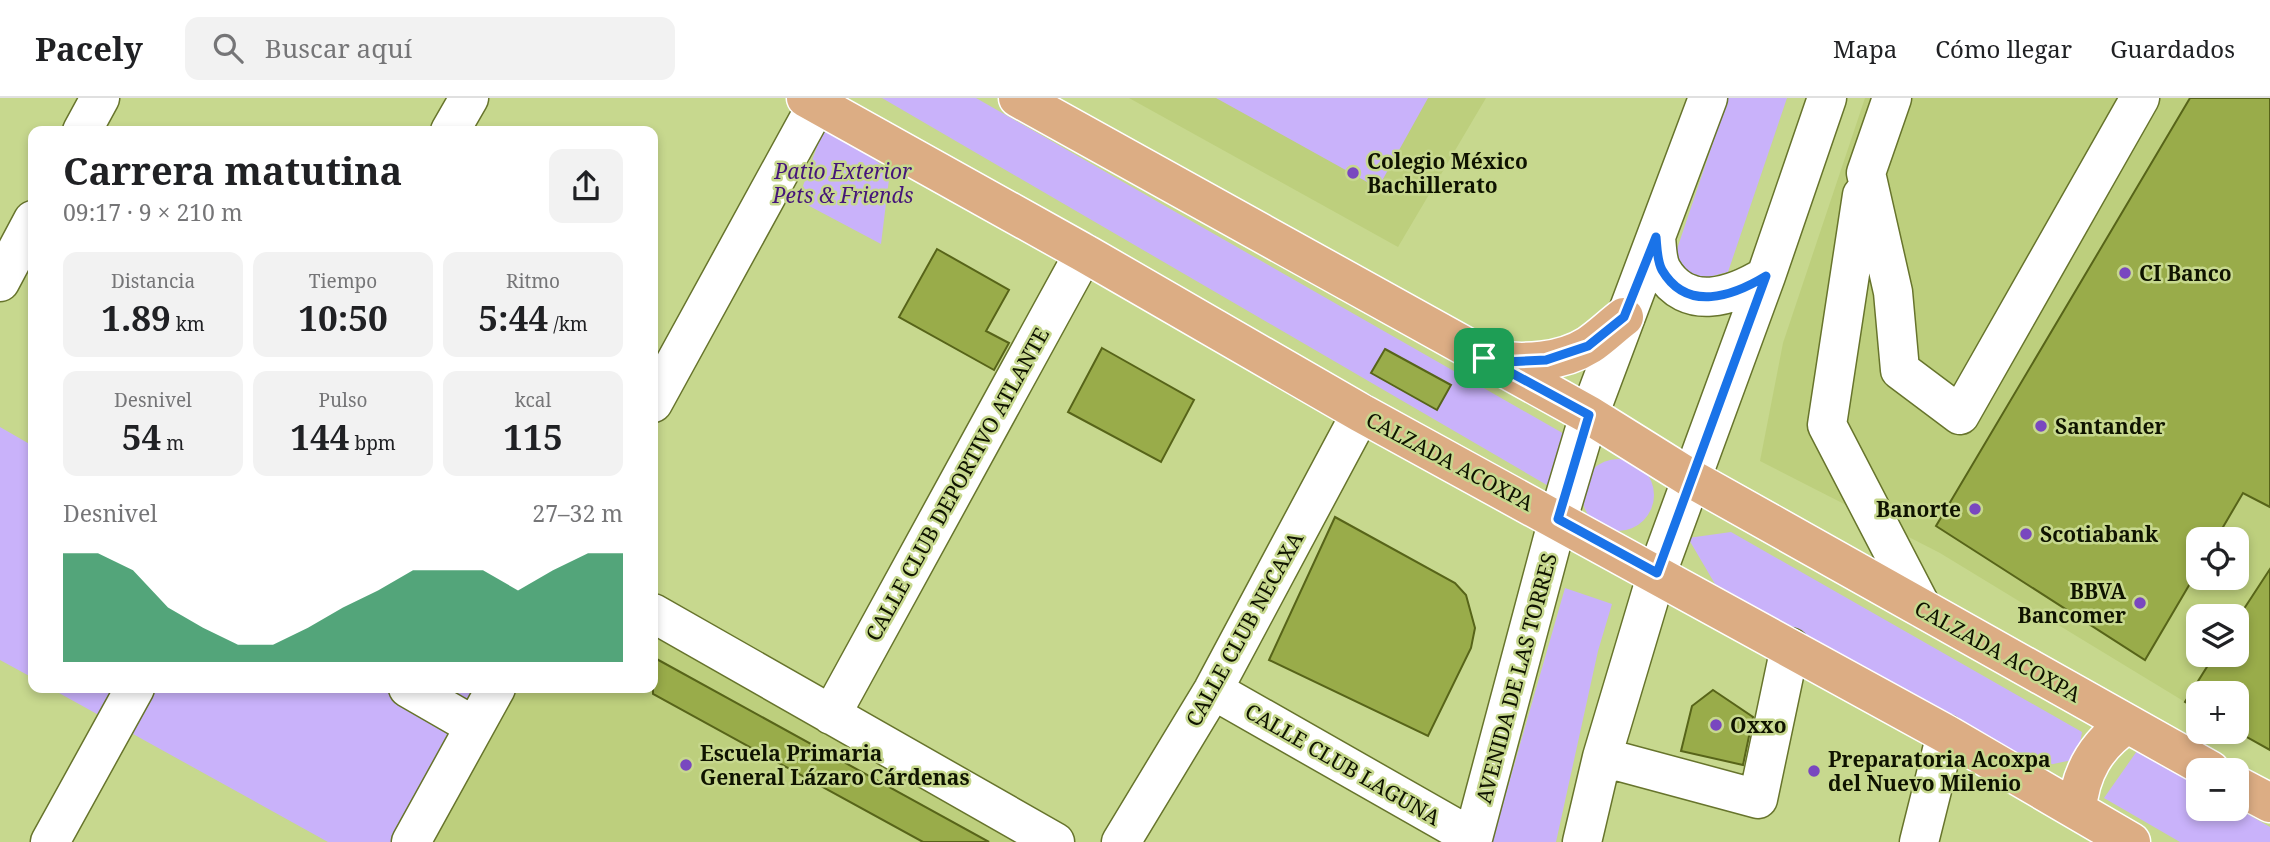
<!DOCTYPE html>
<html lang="es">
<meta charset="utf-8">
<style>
body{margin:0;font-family:"Noto Serif",serif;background:#f2f2f2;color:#202124;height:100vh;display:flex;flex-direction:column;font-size:26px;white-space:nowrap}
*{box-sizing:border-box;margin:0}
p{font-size:23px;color:#757577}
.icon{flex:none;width:38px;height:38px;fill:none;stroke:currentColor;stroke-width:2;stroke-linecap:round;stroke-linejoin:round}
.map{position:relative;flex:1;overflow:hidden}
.details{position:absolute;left:28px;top:28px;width:630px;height:567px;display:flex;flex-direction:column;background:#fff;border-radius:14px;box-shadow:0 4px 10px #0003}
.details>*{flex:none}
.tools{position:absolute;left:2186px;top:429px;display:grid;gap:14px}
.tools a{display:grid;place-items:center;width:63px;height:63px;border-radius:14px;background:#fff;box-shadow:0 4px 10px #0003;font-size:35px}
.pin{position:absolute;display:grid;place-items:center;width:60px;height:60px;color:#fff;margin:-30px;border-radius:14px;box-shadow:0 4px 10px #0006}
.round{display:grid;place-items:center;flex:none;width:74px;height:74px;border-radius:14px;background:#f2f2f2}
.headline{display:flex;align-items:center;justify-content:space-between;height:119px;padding:0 35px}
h1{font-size:38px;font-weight:700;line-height:52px}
.stats{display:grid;grid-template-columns:repeat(3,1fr);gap:10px;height:119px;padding:7px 35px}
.stats div{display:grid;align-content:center;border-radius:14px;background:#f2f2f2;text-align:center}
.stats b{font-size:35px;font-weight:700}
.stats small{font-size:19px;font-weight:400}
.stats p{font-size:19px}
.chart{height:196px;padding:14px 35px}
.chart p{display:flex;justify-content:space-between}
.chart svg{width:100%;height:126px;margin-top:7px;fill:#0b8043;opacity:.7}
header{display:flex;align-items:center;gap:42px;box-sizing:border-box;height:98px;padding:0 35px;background:#fff;border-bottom:2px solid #e0e0e0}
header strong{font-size:33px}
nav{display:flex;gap:38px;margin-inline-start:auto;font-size:24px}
.search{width:490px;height:63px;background:#f2f2f2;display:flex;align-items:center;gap:18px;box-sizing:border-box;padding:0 24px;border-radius:14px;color:#757577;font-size:26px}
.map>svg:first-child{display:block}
</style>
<header>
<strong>Pacely</strong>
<div class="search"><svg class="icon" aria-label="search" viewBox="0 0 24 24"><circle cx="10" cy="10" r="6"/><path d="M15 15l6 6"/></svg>Buscar aquí</div>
<nav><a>Mapa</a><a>Cómo llegar</a><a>Guardados</a></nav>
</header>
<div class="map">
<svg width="2270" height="744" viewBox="0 0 2270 744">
<rect width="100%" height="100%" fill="#c7d88e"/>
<path fill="#bdcf7d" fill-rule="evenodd" d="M1129,0H1486L1398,149Z
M1865,0H2270V516L2237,523L2236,518H2198V556L2215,557L2185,604L1940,455L1760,363L1783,245ZM2198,441H2236V480H2198Z
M653,534L1045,744H430L513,590H653Z"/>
<path fill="#c9b2fa" d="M882,0H976L1566,337L1552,390Z
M1216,0H1428L1378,90Z
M1728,0H1787L1728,174L1690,184L1676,154Z
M825,26L890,73L881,146L798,102Z
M0,329L33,348V580L0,562Z
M1582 397a36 36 0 1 1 72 0a36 36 0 1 1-72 0Z
M1731,434L2082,634L2077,661L2039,669L1715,486L1688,440Z
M1565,490L1612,506L1598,553L1556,744H1492Z
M50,590H476L397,744H328Z
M2137,653L2198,688V710H2237L2270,729V744H2180L2104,700Z"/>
<path fill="#99ac4a" stroke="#576419" stroke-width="2" d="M2190,0H2270V409L2243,395L2216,441H2198V472L2145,562L1936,428Z
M937,151L1009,192L986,233L1009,245L994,272L899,219Z
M1102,250L1194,302L1161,364L1068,314Z
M1385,251L1451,287L1437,312L1371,275Z
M1335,419L1455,485L1466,497L1475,530L1471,550L1428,638L1269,562Z
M2270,471V652L2236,633V595H2198V611L2185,604L2215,556H2236V523Z
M653,559L989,744H923L653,596Z
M1713,592L1753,619L1743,667L1681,653L1692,608Z"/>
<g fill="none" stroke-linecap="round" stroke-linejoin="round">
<g stroke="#67742c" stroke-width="41">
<path id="minor" d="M1892,0L1866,75L1893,194L1900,272L1960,317L2140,0
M82,33L100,0
M450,33L469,0
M1862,97L1827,327L1922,510
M1656,139C1657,149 1657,163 1662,172C1687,215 1733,198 1766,178
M0,184L33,122
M653,305L817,6
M653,515L1055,744
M408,590L474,628
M1213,592L1473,740
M831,617L1084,155
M1602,659L1758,701L1790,549
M50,744L135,590
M411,744L496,590
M1121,744L1213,592L1361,315
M1472,744L1558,421L1589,317L1708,0
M1582,744L1602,659L1657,475L1766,178L1827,0
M1919,744L1946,636"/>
</g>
<g stroke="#fff" stroke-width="41">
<path id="major" d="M806,0L1084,155L1361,315L1946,636L2131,744
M1018,0L1589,317L1690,380L2210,672
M1492,261C1523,267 1562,264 1589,247C1601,239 1612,228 1624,219
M2236,687L2270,705
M2077,712C2080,674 2096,647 2127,626"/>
</g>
<use href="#minor" stroke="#fff" stroke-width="38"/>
<use href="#major" stroke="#dcad84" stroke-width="38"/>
</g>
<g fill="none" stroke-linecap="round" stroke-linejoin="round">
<g stroke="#fff" stroke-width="14">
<path id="route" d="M1656,139C1657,149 1657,163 1662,172C1687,215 1733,198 1766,178L1657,475L1558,421L1589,317L1484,260L1505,264L1546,262L1588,248L1624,219Z"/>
</g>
<use href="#route" stroke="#1a73e8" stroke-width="9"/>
</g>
<g fill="#7947bf" stroke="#c7d88e" stroke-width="2.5">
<circle cx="1353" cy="75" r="7"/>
<circle cx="2125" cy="175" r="7"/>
<circle cx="2041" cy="328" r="7"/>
<circle cx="1975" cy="411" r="7"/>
<circle cx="2026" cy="436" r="7"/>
<circle cx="2140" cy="505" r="7"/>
<circle cx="1716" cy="627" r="7"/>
<circle cx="686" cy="667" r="7"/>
<circle cx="1814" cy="673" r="7"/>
</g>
<g text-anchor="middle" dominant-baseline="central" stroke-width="5" stroke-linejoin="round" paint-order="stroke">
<g font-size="21" font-weight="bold" fill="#0f1300" stroke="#c7d88e" text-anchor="start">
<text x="1367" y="63">Colegio México<tspan x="1367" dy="24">Bachillerato</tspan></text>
<text x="2139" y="175">CI Banco</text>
<text x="2055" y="328">Santander</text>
<text x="1961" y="411" text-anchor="end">Banorte</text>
<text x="2040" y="436">Scotiabank</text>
<text x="2126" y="493" text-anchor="end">BBVA<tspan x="2126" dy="24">Bancomer</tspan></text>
<text x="1730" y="627">Oxxo</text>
<text x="700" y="655">Escuela Primaria<tspan x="700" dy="24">General Lázaro Cárdenas</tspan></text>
<text x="1828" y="661">Preparatoria Acoxpa<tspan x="1828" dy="24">del Nuevo Milenio</tspan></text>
</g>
<g font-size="21" font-style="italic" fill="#45157a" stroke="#c7d88e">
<text x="843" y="73">Patio Exterior<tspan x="843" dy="24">Pets &amp; Friends</tspan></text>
</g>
<g font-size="21" fill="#0f1300" stroke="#c7d88e">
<text transform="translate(1450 363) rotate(28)">CALZADA ACOXPA</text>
<text transform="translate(957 386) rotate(-61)">CALLE CLUB DEPORTIVO ATLANTE</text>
<text transform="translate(1244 531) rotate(-61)">CALLE CLUB NECAXA</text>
<text transform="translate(1998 553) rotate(29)">CALZADA ACOXPA</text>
<text transform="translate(1516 580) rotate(-75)">AVENIDA DE LAS TORRES</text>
<text transform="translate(1343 666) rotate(30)">CALLE CLUB LAGUNA</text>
</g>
</g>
</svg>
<div class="tools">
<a><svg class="icon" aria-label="locate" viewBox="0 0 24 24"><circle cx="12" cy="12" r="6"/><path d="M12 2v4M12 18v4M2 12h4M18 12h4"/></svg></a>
<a><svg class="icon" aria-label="layers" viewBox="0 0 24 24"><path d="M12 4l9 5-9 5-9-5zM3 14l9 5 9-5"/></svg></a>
<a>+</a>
<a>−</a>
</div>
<div class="pin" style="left:1484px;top:260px;background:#1e9e55"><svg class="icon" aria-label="arrive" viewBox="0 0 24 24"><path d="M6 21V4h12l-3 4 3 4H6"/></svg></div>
<section class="details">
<div class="headline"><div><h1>Carrera matutina</h1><p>09:17 · 9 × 210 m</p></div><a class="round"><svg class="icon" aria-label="share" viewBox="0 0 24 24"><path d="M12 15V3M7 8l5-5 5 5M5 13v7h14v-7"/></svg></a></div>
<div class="stats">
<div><p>Distancia</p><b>1.89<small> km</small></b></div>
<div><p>Tiempo</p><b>10:50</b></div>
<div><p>Ritmo</p><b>5:44<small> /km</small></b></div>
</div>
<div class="stats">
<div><p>Desnivel</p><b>54<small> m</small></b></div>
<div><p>Pulso</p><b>144<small> bpm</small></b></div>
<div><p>kcal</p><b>115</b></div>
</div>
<div class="chart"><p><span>Desnivel</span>27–32 m</p>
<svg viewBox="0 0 160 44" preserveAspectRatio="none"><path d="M0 44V6L10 6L20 12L30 25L40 32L50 38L60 38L70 32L80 25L90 19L100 12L110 12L120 12L130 19L140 12L150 6L160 6V44z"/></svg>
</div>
</section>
</div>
